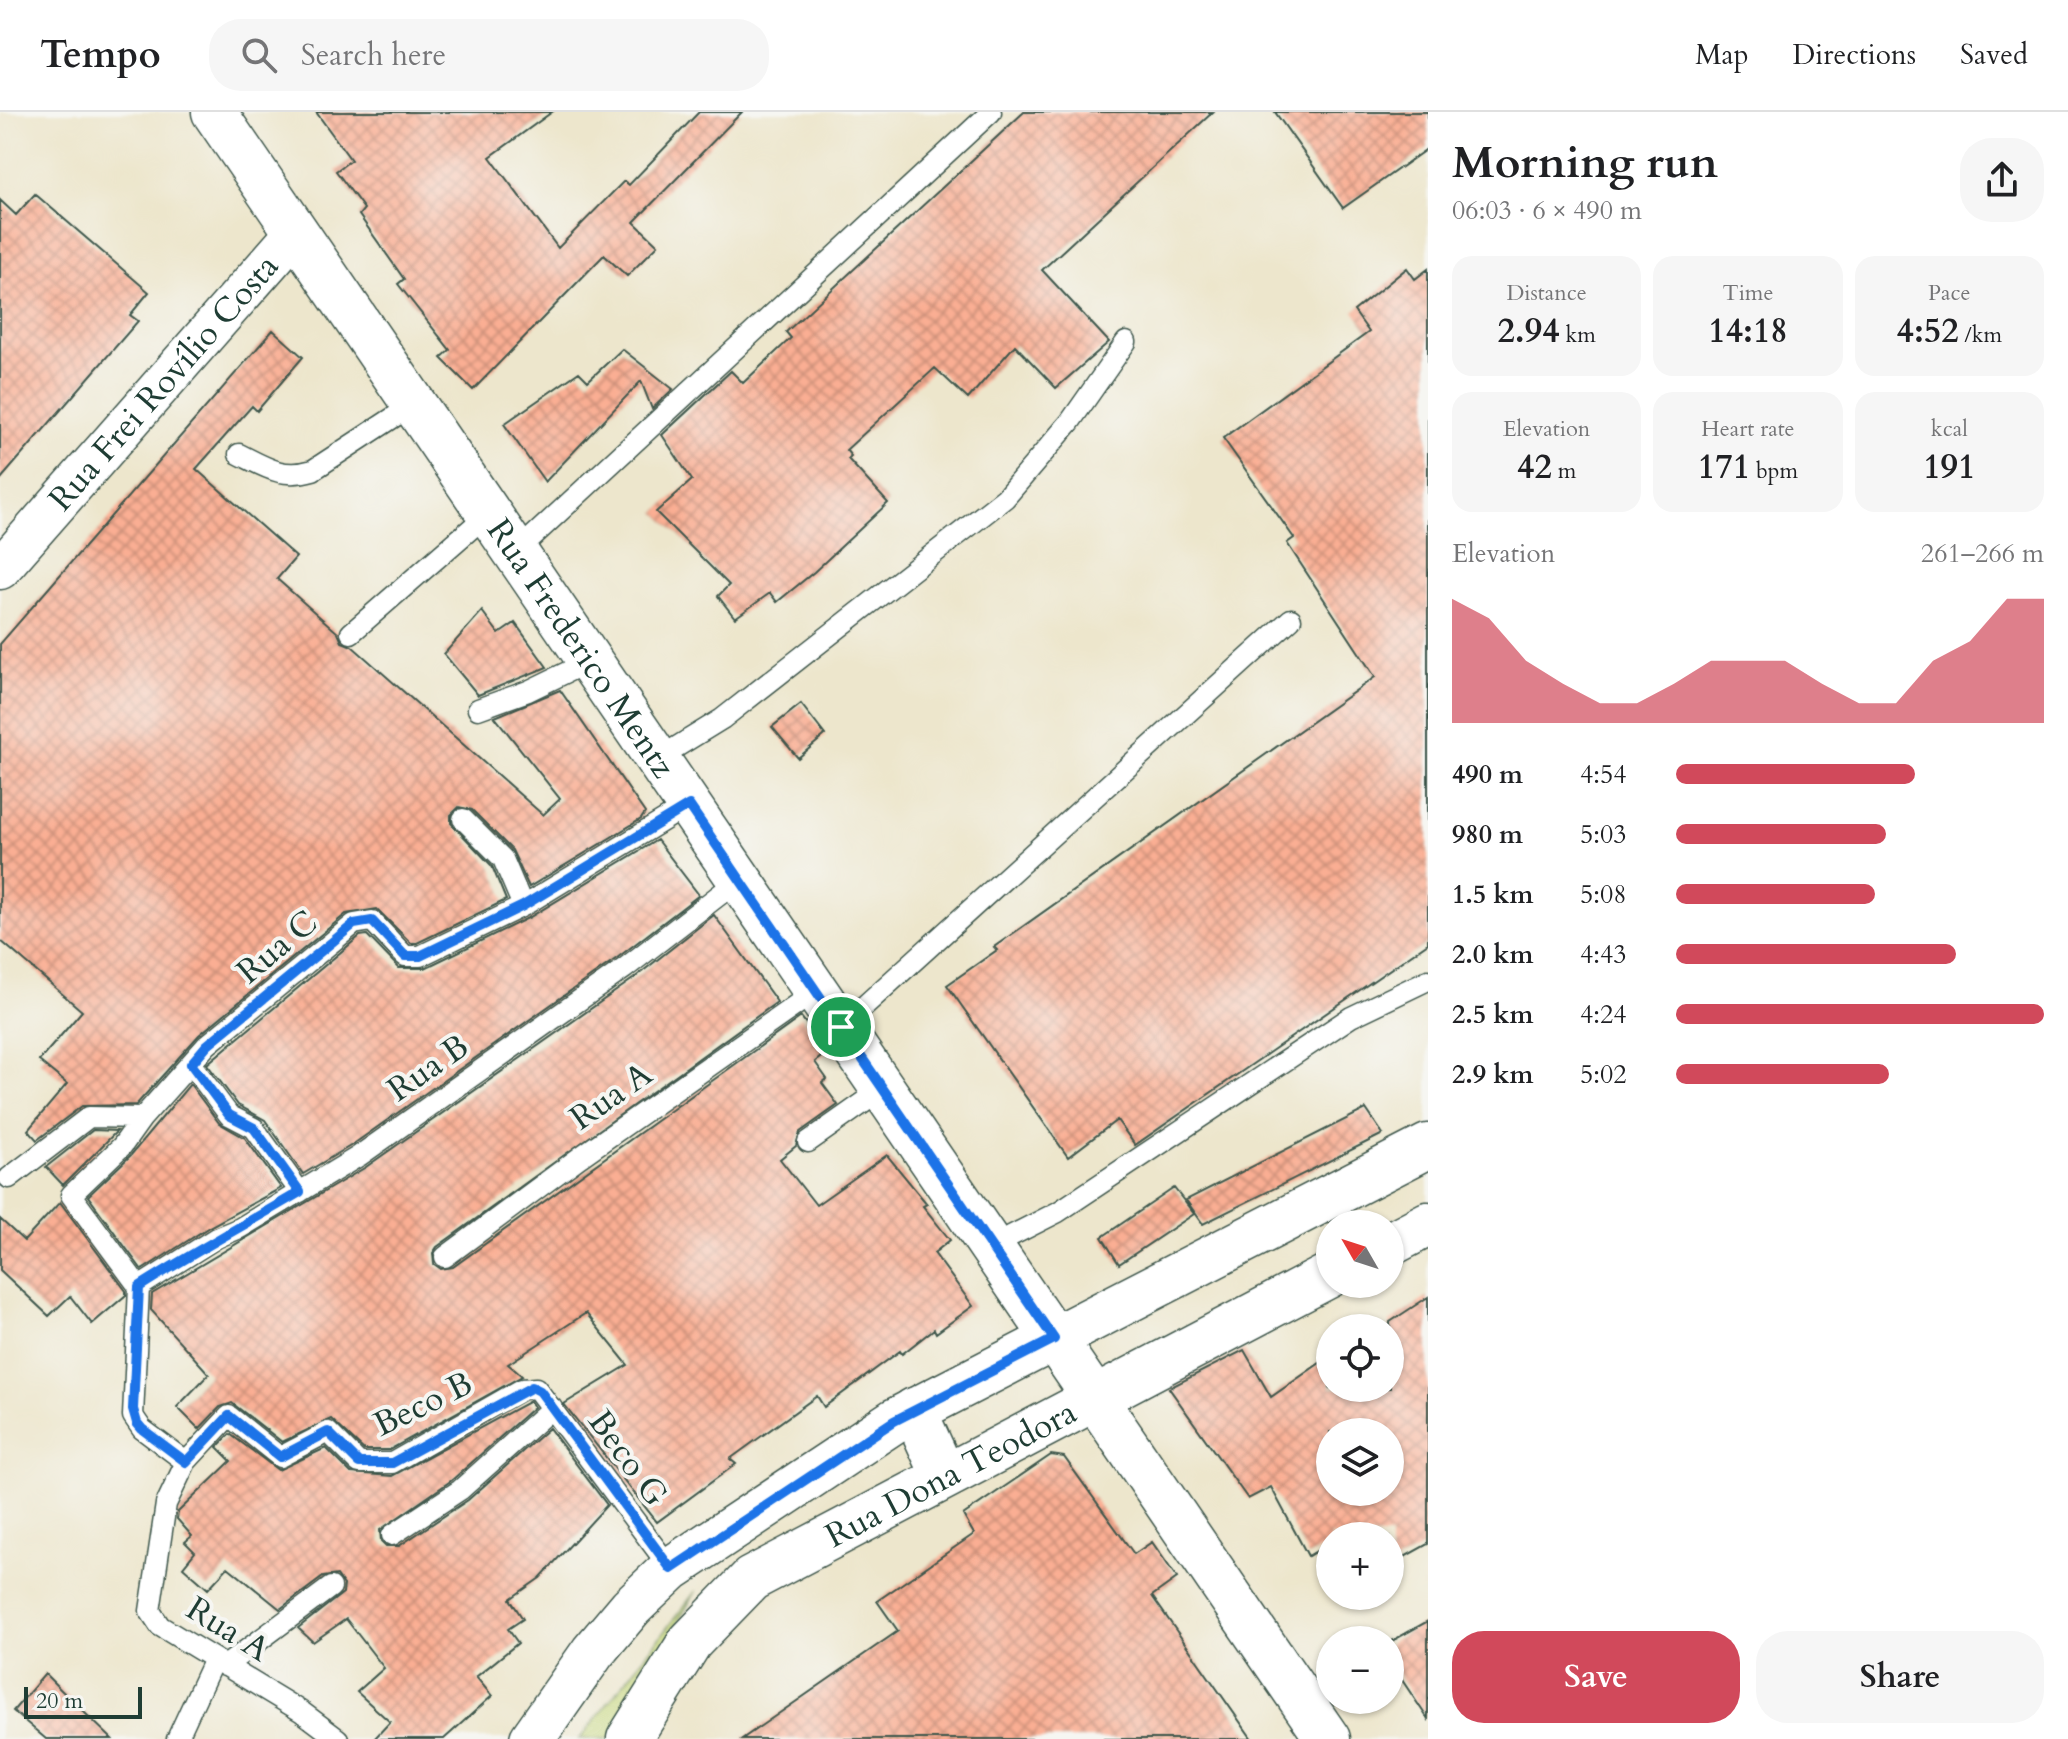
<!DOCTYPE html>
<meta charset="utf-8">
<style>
body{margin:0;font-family:Cardo,serif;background:#f6f6f6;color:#202124;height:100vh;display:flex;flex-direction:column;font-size:30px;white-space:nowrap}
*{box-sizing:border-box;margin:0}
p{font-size:26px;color:#757577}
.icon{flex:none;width:44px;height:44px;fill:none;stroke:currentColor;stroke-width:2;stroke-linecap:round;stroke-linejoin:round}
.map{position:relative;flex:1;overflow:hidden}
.side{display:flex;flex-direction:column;background:#fff;width:640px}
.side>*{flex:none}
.needle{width:52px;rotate:309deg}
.tools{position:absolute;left:1316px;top:1098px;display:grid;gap:16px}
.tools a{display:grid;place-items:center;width:88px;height:88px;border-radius:50%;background:#fff;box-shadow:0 2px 6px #0004;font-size:40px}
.scale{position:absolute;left:24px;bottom:20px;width:118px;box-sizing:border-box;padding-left:8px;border:4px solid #1f3d34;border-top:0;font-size:22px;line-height:28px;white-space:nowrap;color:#1f3d34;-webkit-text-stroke:6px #f6f6f2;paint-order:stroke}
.pin{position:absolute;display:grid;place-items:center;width:68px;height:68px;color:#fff;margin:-34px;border:4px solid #fff;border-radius:50%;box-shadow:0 2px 8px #0007}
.round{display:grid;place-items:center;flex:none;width:84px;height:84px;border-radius:32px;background:#f6f6f6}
.overview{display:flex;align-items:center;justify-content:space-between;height:136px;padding:0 24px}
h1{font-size:44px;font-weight:700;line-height:60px}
.stats{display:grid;grid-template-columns:repeat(3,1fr);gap:12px;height:136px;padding:8px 24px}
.stats div{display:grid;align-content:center;border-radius:20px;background:#f6f6f6;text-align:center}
.stats b{font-size:34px;font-weight:700}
.stats small{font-size:22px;font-weight:400}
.stats p{font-size:22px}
.chart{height:224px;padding:16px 24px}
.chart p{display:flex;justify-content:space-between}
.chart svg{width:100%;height:144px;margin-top:8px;fill:#d1495b;opacity:.7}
.action{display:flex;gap:16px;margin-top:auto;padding:16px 24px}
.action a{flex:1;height:92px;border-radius:32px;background:#d1495b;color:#fff;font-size:32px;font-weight:700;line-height:92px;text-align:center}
.action a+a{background:#f6f6f6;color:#202124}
ul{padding:0 24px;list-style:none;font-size:26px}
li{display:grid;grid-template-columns:128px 96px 1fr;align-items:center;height:60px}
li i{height:20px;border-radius:10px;background:#d1495b}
header{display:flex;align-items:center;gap:48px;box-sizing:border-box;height:112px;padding:0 40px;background:#fff;border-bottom:2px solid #e0e0e0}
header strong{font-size:38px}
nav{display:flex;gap:44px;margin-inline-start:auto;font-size:28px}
.search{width:560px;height:72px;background:#f6f6f6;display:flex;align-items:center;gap:20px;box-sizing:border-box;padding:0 28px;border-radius:32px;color:#757577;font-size:30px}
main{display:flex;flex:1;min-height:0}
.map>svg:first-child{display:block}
</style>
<header>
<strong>Tempo</strong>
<div class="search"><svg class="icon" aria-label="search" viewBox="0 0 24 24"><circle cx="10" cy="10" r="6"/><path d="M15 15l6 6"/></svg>Search here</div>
<nav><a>Map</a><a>Directions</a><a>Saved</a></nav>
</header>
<main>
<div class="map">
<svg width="1428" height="1627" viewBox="0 0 1428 1627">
<defs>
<pattern id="building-cross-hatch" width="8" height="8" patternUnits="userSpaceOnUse" patternTransform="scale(2)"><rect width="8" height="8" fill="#faae93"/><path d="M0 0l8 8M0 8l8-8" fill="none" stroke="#ca8f79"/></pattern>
</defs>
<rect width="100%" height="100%" fill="#f6f6f2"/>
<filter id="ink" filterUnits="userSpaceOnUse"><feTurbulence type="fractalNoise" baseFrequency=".0125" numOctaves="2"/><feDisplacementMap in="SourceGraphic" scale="16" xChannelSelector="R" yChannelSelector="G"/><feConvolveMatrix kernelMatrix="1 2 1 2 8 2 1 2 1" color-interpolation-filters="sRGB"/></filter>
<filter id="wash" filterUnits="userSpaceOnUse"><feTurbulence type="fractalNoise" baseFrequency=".006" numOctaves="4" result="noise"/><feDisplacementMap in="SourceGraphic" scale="32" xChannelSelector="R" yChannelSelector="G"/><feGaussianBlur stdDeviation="1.8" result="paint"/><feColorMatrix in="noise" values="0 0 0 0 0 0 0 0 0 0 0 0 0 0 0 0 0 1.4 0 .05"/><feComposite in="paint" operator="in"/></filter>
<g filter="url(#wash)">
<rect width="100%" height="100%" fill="#ede6cc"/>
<path fill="#c4d578" stroke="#728956" stroke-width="2" d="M696,1479L611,1627H580Z"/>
<g id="blocks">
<path fill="url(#building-cross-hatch)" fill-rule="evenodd" d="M316,0H552L490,45L558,136L624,69L629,73L699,0H742L634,110L658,133L627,164L604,143L473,278L441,246L450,238L398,172L404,167L359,103L364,97L336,59L351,48Z
M1024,0H1213L1042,158L1109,230L1056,276L1015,233L968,287L935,256L846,338L851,344L848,347L888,391L814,460L777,490L770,481L735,506L718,484L729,473L656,400L692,368L662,323L731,259L743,271L791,226L786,220Z
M1275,0H1428V36L1343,96Z
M35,82L149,180L130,203L138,209L0,368V88L16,103Z
M1407,156L1415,167L1428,157V831L1135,1033L1117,1008L1068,1045L947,873L997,838L994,835L1375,565L1287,431L1294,426L1223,326L1369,220L1354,199Z
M273,218L303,245L257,299L252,294L196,357L296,445L277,467L338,521L342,530L352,534L543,703L560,687L495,605L560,578L645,701L641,707L529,775L512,738L472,698L459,695L451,703V711L492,754L506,788L417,831H411L377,797L346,802L199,923L136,993L82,994L37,1028L28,1018L67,972L39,949L82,899L0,828V532Z
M622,237L673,277L652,297L641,269L545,370L504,312L579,260L588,269Z
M482,499L499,522L515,511L547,555L478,583L444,542Z
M801,592L825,623L798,646L772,615Z
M657,728L699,783L617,846L352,1033L303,1062L265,1008L238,993L207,952L360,824L367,823L399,856H425L530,805Z
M714,803L777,890L437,1135L433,1141L434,1152L441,1157L453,1155L801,905L827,940L815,950L827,967L822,971L838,993L800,1020L796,1034L780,1047L816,1093L887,1043L927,1092L923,1094L950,1128L934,1141L973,1194L936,1221L934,1217L902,1242L900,1239L824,1295L817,1284L730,1347L736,1352L657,1410L564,1292L628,1253L586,1201L508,1252L522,1264L389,1338H364L331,1307L282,1330L232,1291L220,1295L199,1317L177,1295L209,1262L151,1198L152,1182L366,1055L633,867Z
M190,972L219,1011L245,1026L281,1076L209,1115L142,1158L88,1084L131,1043Z
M1366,997L1383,1022L1203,1112L1186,1088Z
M93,1018L117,1019L63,1073L46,1055Z
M1174,1076L1194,1102L1119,1152L1102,1125Z
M60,1090L126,1179V1183L92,1212L70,1184L49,1204L0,1158V1107L24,1129Z
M1428,1185V1432L1390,1453V1424H1330V1431L1308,1444L1271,1375L1248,1387L1169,1276L1244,1238L1271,1285L1330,1244V1276H1390V1210ZM1330,1320H1390V1380H1330Z
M530,1289L534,1295L452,1368L380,1418L381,1429L386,1434H399L468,1388L549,1316L607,1393L540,1466L510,1487L523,1507L508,1517L518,1531L476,1565L492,1584L444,1627H374L390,1610L357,1580L384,1556L346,1507L313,1530L298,1516L343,1481L344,1473L337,1463L323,1465L280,1497L228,1455L208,1477L183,1455L195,1440L185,1430L192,1424L177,1407L178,1400L231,1349L217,1335L230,1322L278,1358L326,1336L351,1361L392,1364Z
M1051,1343L1064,1345L1134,1442L1152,1430L1177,1466L1152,1484L1252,1627H742L898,1519L877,1489L974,1422L963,1403Z
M1428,1509V1607L1390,1550V1530Z
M45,1562L61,1578L112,1627H46L13,1599Z"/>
</g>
</g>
<g filter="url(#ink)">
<use href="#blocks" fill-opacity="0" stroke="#3e564b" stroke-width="2"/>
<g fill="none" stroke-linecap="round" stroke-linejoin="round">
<g stroke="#3e564b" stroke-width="23">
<path id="service" d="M239,342C267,356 282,367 313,358L414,292
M516,440L991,0
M351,521L489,401
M478,597L528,579L590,549
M657,647L722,607L1005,386L1070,310L1126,230
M463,707L503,747L523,794
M841,915L1291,507
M191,952L229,1003L254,1016L300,1080
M142,1006L122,1034L71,1083L139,1175L133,1304L142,1317L186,1350
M808,1030L883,977
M9,1066L89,1005L142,1006L207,933L354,812L372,809L405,844H420L523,794L689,693
M991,1134L1058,1100L1351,905L1428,868
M445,1145L580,1045L816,879
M139,1175L216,1126L240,1116L359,1044L625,856L740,767
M392,1423L460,1378L552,1296
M225,1554L331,1475
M177,1627L214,1547
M338,1627L302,1600L160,1514L150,1499L166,1392L186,1350L229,1304L280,1345L328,1320L359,1351H392L522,1277L536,1276L671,1457"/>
</g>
<g stroke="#3e564b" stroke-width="43">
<g id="minor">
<path id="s1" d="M0,457L296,120"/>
</g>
</g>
<g stroke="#3e564b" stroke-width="47">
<g id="tertiary">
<path id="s2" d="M214,0L1328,1627"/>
</g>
</g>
<g stroke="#3e564b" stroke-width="47">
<g id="secondary">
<path d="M1390,1132L1428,1112"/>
<path d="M914,1298L944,1364"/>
<path d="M532,1627L593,1540L631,1495L671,1457L894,1309L1428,1034"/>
<path id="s3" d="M629,1627L690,1530L751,1467L1330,1163"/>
</g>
</g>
<use href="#service" stroke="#fff" stroke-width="20"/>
<use href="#minor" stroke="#fff" stroke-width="40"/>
<use href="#tertiary" stroke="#fff" stroke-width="44"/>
<use href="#secondary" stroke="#fff" stroke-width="44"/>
</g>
</g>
<g fill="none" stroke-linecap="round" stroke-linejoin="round" filter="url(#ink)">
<g stroke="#fff" stroke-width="16">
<path id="route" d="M689,693L1054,1227L894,1309L671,1457L540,1279L532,1275L392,1351H359L328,1320L280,1345L229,1304L186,1350L142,1317L137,1311L133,1297L139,1175C192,1141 246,1112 300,1080L254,1016L229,1003L191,952L207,933L354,812L372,809L405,844H420L523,794Z"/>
</g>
<use href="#route" stroke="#1a73e8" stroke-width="10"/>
</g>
<g text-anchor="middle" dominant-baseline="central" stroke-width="8" stroke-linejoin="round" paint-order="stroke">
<g font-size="34" fill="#1f3d34" stroke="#f6f6f2">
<text stroke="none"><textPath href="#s1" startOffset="248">Rua Frei Rovílio Costa</textPath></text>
<text stroke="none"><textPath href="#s2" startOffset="650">Rua Frederico Mentz</textPath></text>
<text transform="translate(277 835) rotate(-40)">Rua C</text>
<text transform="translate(428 956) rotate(-35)">Rua B</text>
<text transform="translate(611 984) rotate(-35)">Rua A</text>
<text transform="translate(423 1292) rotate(-26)">Beco B</text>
<text transform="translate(628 1346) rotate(54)">Beco G</text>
<text stroke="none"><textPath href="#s3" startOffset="428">Rua Dona Teodora</textPath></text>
<text transform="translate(228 1517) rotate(32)">Rua A</text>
</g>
</g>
</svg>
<div class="tools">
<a><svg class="needle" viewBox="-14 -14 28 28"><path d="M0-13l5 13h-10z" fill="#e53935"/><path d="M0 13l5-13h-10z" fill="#757577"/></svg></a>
<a><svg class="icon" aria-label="locate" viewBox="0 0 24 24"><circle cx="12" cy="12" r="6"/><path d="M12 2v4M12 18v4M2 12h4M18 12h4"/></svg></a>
<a><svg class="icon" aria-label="layers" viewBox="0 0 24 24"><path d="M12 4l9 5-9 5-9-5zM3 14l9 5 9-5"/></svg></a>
<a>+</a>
<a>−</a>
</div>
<div class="scale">20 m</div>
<div class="pin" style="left:841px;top:915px;background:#1e9e55"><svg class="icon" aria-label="arrive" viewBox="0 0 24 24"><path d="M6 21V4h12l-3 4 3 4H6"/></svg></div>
</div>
<section class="side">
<div class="overview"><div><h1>Morning run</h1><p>06:03 · 6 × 490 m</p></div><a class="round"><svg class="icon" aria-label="share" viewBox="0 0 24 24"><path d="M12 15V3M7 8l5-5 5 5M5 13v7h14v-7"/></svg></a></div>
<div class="stats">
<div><p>Distance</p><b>2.94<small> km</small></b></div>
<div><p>Time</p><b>14:18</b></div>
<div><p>Pace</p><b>4:52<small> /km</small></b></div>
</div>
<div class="stats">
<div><p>Elevation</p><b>42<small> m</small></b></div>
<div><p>Heart rate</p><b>171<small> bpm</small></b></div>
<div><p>kcal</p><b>191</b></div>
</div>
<div class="chart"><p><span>Elevation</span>261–266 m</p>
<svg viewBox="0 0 160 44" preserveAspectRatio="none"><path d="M0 44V6L10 12L20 25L30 32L40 38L50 38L60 32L70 25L80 25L90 25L100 32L110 38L120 38L130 25L140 19L150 6L160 6V44z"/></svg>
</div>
<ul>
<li><b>490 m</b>4:54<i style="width:65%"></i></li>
<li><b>980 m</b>5:03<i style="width:57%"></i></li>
<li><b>1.5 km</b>5:08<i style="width:54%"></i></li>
<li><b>2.0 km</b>4:43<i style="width:76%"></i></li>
<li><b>2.5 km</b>4:24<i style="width:100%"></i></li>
<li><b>2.9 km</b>5:02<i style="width:58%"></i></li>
</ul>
<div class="action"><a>Save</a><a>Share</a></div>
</section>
</main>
